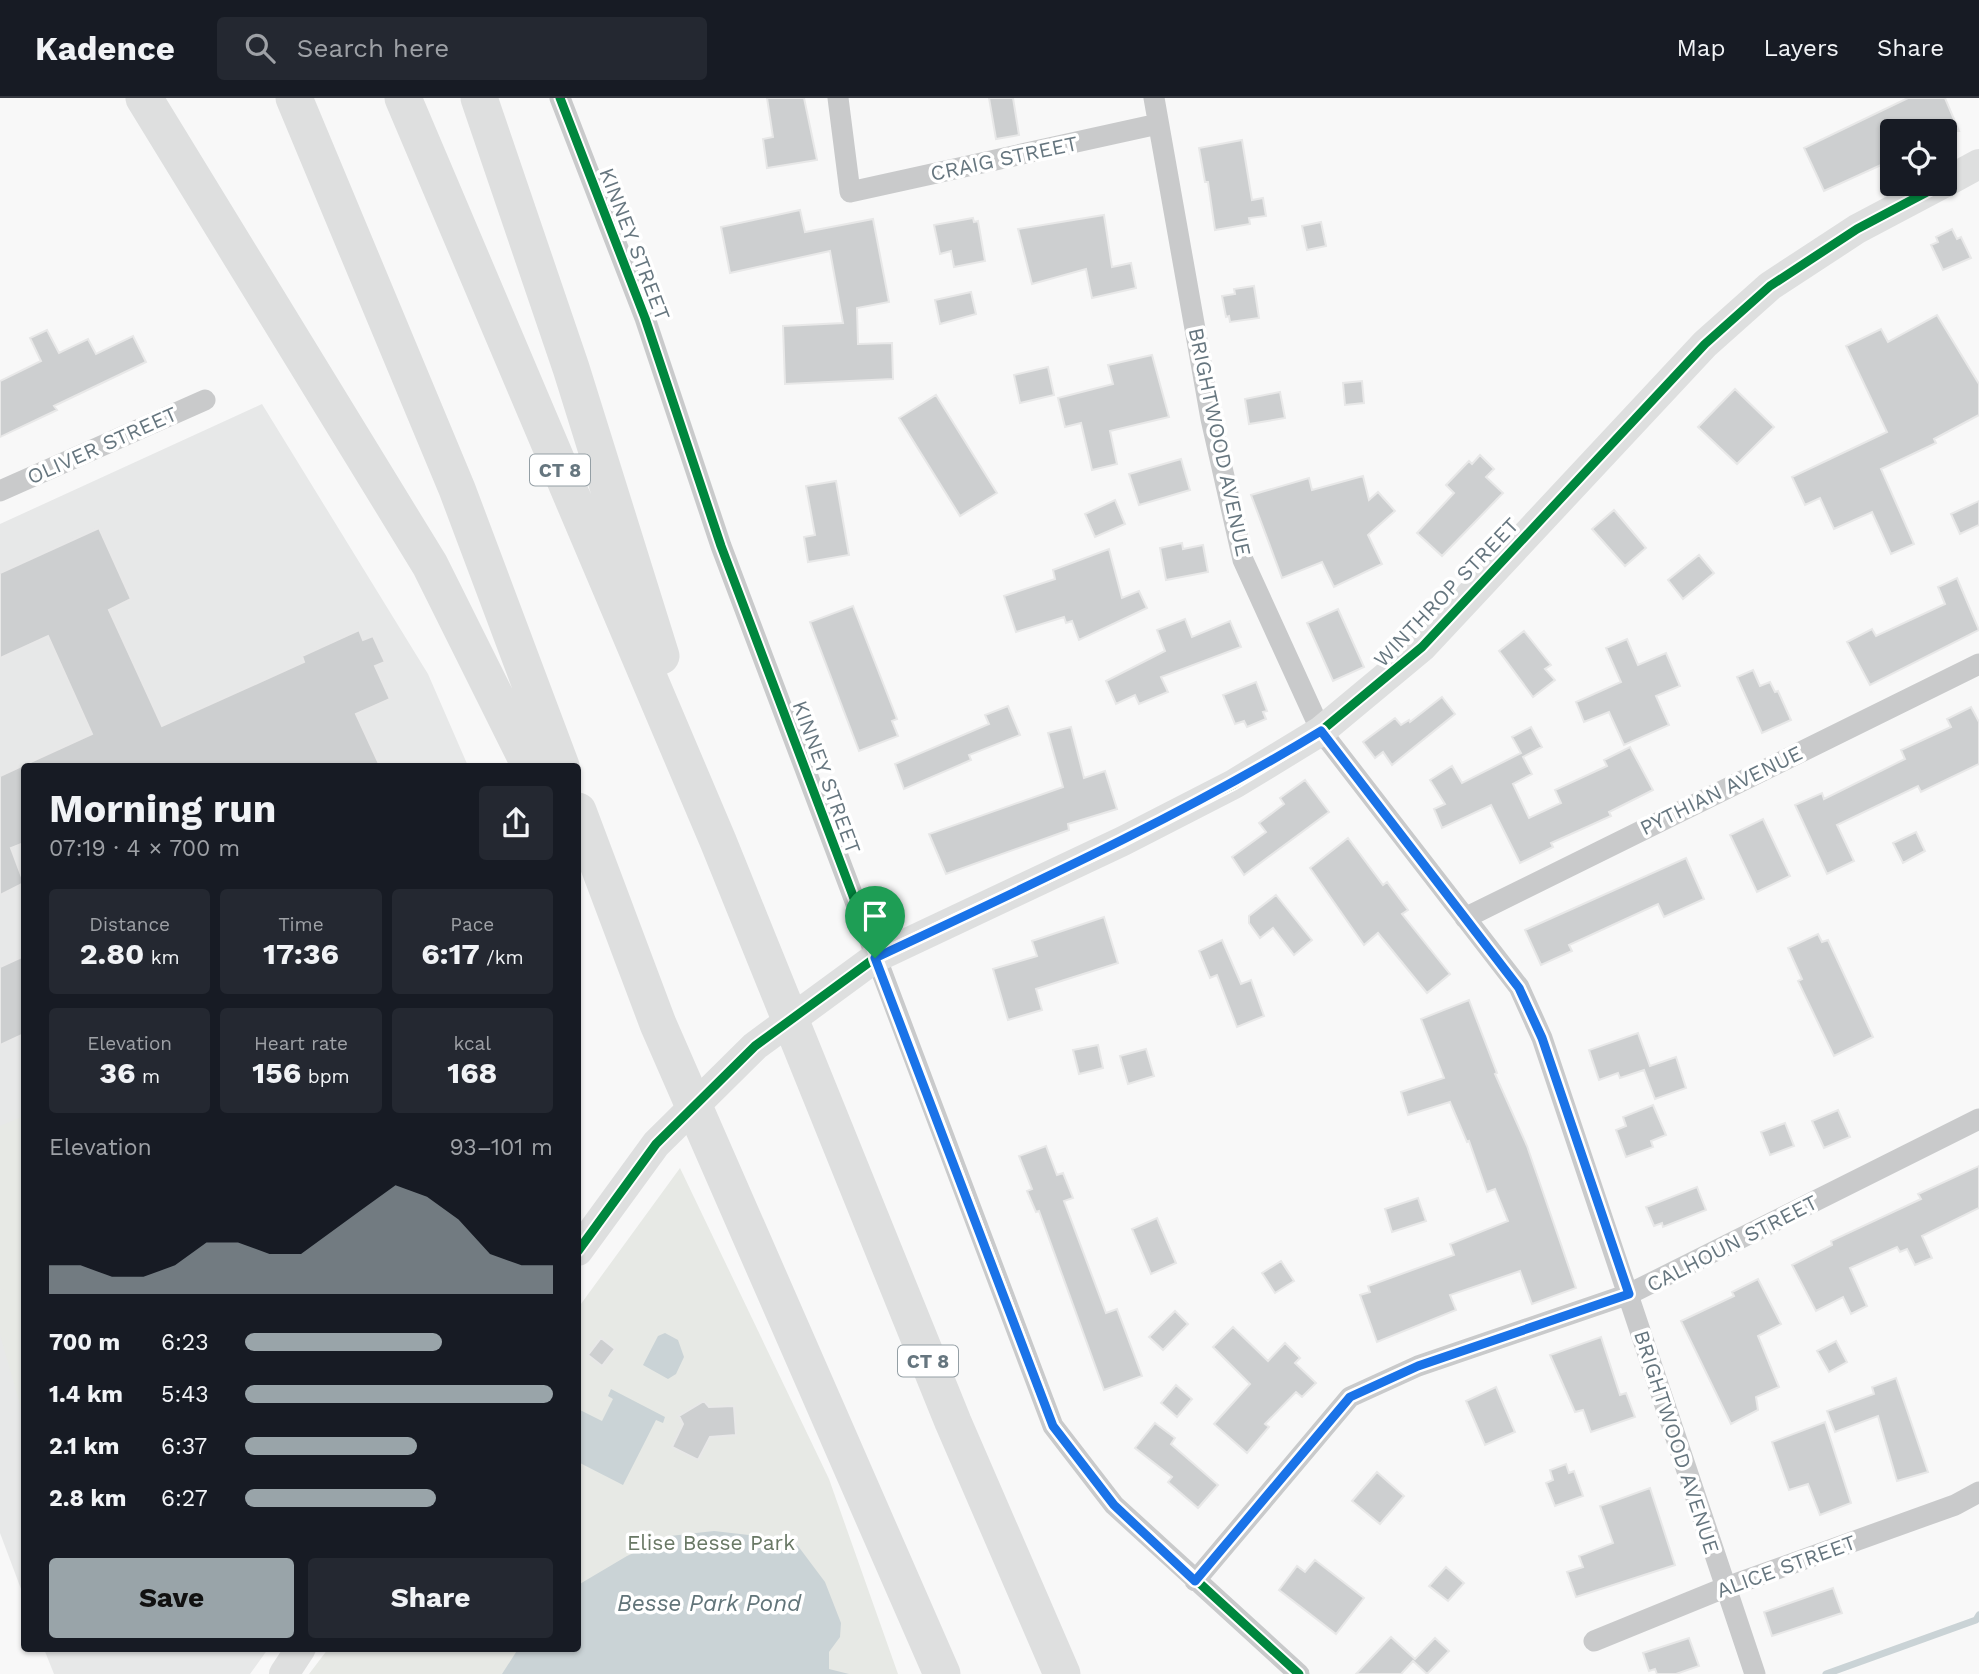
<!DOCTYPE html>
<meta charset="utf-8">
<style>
body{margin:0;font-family:"Work Sans",sans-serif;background:#242831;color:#f1f3f6;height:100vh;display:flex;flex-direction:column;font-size:26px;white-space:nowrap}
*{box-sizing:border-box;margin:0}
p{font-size:23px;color:#9ea1a6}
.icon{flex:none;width:38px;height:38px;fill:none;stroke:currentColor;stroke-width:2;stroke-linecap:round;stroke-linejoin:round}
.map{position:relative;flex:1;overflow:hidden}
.sheet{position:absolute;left:21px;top:665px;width:560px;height:889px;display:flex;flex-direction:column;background:#171b24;border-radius:7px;box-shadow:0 2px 5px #0004}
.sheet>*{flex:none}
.buttons{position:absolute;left:1880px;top:21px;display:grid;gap:14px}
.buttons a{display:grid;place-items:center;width:77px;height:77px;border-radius:7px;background:#171b24;box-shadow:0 2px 5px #0004;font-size:35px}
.pin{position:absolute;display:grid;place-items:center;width:60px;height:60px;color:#fff;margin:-72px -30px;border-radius:50% 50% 50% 0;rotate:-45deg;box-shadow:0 0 7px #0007}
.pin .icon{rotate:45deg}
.round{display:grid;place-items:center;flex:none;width:74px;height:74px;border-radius:7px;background:#242831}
.summary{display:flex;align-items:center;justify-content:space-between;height:119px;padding:0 28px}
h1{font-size:38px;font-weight:700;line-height:52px}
.figures{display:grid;grid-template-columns:repeat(3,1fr);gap:10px;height:119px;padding:7px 28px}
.figures div{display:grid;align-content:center;border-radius:7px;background:#242831;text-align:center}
.figures b{font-size:30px;font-weight:700}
.figures small{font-size:19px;font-weight:400}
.figures p{font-size:19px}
.chart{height:196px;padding:14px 28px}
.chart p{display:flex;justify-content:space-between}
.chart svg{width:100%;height:126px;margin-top:7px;fill:#99a4a9;opacity:.7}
.action{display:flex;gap:14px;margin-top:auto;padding:14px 28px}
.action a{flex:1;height:80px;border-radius:7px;background:#99a4a9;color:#111;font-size:28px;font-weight:700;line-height:80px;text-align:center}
.action a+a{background:#242831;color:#f1f3f6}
ul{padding:0 28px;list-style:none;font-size:23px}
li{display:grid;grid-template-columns:112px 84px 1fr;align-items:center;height:52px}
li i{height:18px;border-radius:9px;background:#99a4a9}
header{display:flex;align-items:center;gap:42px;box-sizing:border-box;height:98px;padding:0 35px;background:#171b24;border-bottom:2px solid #363941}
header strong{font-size:33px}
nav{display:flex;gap:38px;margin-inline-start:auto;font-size:24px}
.search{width:490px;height:63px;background:#242831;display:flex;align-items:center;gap:18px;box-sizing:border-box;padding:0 24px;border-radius:7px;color:#9ea1a6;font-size:26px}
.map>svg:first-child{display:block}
</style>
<header>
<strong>Kadence</strong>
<div class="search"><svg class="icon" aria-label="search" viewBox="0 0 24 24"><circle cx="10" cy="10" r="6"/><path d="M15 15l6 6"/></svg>Search here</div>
<nav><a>Map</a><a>Layers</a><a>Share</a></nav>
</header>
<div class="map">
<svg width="1979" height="1576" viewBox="0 0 1979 1576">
<rect width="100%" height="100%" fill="#f8f8f8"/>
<path fill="#e7e8e8" d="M262,306L428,576L468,668H24V1499L0,1435V426Z
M44,1551H268L250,1576H54Z"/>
<path fill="#e7e9e5" d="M24,1018V1320L0,1237V1192L4,1191H0V1028Z
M680,1070L829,1381L898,1576H309L328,1551L578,1550V1210Z"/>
<path fill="#cad3d6" d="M665,1235L678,1242L684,1259L676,1276L668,1281L643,1267L658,1238Z
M611,1291L665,1319L663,1325L656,1322L623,1387L578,1364V1311L602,1323L613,1301L608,1298Z
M714,1433L774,1440L798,1448L825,1484L841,1525L840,1539L829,1554V1571L849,1576H502L518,1551L578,1550V1487L627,1458L670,1438Z"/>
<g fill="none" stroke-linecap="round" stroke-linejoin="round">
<path stroke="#cad3d6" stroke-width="7" d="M1826,1576L1976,1522L1979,1517"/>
</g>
<path fill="#cdcfd0" stroke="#e8e8e8" stroke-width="2" d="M767,0H804L817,62L767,70L763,41L773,39Z
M989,0H1013L1019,37L996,41Z
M1908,0H1945L1959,33H1892V62L1824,93L1804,50Z
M1242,42L1252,102L1263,100L1266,118L1249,120L1250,126L1215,132L1208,84H1205L1199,50Z
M800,112L805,134L873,121L889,204L857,210L858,246L892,245L893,281L785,286L783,228L843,225L830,153L730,175L721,129Z
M1104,117L1112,169L1131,165L1136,190L1092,200L1086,171L1032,186L1018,131Z
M973,120L974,124L978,123L985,163L954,169L951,153L940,156L934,127Z
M1321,124L1326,148L1307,152L1302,128Z
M1952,131L1957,141L1961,139L1971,160L1943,172L1931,147L1938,144L1936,139Z
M1254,188L1259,220L1230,224L1229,218L1226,219L1222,198L1235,196L1234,191Z
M971,194L976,216L940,226L935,202Z
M1937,217L1979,286V317L1934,341L1936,345L1881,371L1914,446L1891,456L1872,414L1834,431L1820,400L1805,407L1792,379L1887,334L1846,248L1881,231L1888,244Z
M47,232L59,255L88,241L96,256L133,238L146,264L54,308L57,312L0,339V283L41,263L30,240Z
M1152,257L1169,319L1110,333L1117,366L1092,372L1081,325L1065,329L1058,300L1113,286L1108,267Z
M1048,269L1054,297L1020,305L1014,277Z
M1362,283L1364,305L1345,307L1343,285Z
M1735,291L1774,329L1737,366L1698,329Z
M1280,294L1285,320L1249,326L1245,301Z
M936,297L997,395L960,418L899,320Z
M1480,357L1494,371L1486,379L1503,395L1442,458L1417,435L1454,395L1446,387L1469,363L1472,366Z
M1181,361L1190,392L1139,407L1129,376Z
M1363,378L1369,402L1378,394L1395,413L1368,437L1382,466L1334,489L1322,464L1282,480L1251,397L1309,380L1312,392Z
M836,383L849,457L808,464L804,439L815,437L806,388Z
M1115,402L1125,426L1095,439L1085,416Z
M1979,403V427L1960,436L1951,416Z
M1614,412L1646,450L1625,468L1592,431Z
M99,430L131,501L109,512L162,628L304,564L302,558L359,532L363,542L373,538L385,564L375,568L390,601L356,616L380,668H24V745L11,750L24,785L0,797V678L92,636L48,538L0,560V475Z
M1182,445L1183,451L1203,447L1208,474L1166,482L1160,450Z
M1109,451L1122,500L1139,493L1147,510L1079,542L1072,523L1066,525L1064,519L1016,534L1004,498L1055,481L1053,472Z
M1699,457L1714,475L1683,501L1668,482Z
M1957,480L1979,532L1870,587L1847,544L1872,531L1876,538L1945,506L1938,489Z
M853,508L897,621L892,623L898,638L859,653L810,524Z
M1338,511L1364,569L1333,583L1307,525Z
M1185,521L1192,539L1230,523L1241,549L1161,579L1168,594L1139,606L1135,597L1116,606L1106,583L1165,553L1157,532Z
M1524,533L1551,567L1545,571L1555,582L1533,599L1499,553Z
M1627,541L1638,567L1666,555L1680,588L1656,598L1669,627L1624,647L1609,614L1584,624L1576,604L1621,584L1606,550Z
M1753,572L1760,588L1770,584L1775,594L1778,593L1791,622L1762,635L1737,579Z
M1256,584L1267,613L1263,614L1266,621L1247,629L1244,623L1235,626L1223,597Z
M1442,599L1455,616L1392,667L1383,654L1375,660L1363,644L1395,620L1401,627L1409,622L1410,624Z
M1008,608L1020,637L969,657L971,662L904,691L895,666L989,626L985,617Z
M1971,609L1979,624V666L1921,694L1918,688L1837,727L1854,763L1827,776L1795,707L1822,695L1824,701L1905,661L1901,652L1951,629L1947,621Z
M1071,629L1084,680L1105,673L1117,711L1068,726L1069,732L946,776L929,736L1063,689L1048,635Z
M1531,629L1542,649L1523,659L1532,676L1513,686L1529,720L1561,705L1555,692L1607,668L1604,662L1630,649L1653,692L1609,714L1611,718L1551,745L1553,749L1520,765L1491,707L1442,730L1434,711L1445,706L1430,682L1452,668L1462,685L1521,655L1512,639Z
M1305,682L1329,714L1244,777L1232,759L1266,734L1259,725L1284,706L1280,700Z
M1763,721L1790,778L1757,794L1730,737Z
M1916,734L1925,753L1903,765L1893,745Z
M1348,740L1383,787L1387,784L1408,812L1402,816L1450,876L1427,895L1378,835L1364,847L1310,770Z
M1686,760L1704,801L1664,819L1658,806L1569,847L1572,853L1541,867L1525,832Z
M1276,797L1312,842L1294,857L1273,830L1260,840L1249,825V818Z
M1104,819L1118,865L1036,891L1042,912L1008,922L993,871L1037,858L1032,843Z
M1818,836L1822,844L1828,842L1873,939L1834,958L1798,883L1802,881L1788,850Z
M1222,842L1241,886L1251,882L1264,918L1237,929L1217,877L1210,880L1199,853Z
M24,858V936L0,947V869Z
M1469,902L1497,975L1495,976L1527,1048L1576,1190L1532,1206L1520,1173L1450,1197L1456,1212L1377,1244L1360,1197L1370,1194L1368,1188L1454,1157L1450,1146L1508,1123L1495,1091L1487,1094L1469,1043L1467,1044L1450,1004L1408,1017L1401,994L1444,980L1421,921Z
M1638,935L1650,968L1676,959L1686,990L1655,1001L1644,972L1620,980L1618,975L1599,982L1589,952Z
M1098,947L1103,970L1079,976L1073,952Z
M1146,951L1154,978L1128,986L1120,958Z
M1653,1007L1666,1037L1651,1043L1653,1049L1626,1059L1616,1032L1626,1028L1623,1019Z
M1838,1012L1850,1039L1824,1050L1812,1023Z
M1785,1025L1794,1048L1770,1057L1761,1034Z
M1046,1048L1057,1077L1063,1075L1073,1100L1064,1103L1106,1215L1117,1211L1142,1278L1104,1292L1039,1113L1036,1114L1027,1093L1032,1091L1019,1058Z
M1979,1068V1110L1922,1138L1932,1160L1915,1167L1907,1151L1900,1154L1897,1149L1850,1170L1867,1208L1851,1216L1843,1199L1816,1213L1792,1167L1832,1147L1831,1143L1921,1101L1918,1096Z
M1697,1089L1706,1112L1663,1129L1662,1125L1654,1128L1646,1109Z
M1418,1100L1426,1123L1392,1134L1385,1111Z
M1157,1120L1176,1165L1151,1176L1132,1131Z
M1281,1163L1294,1183L1275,1195L1262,1175Z
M1758,1181L1781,1226L1758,1238L1779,1289L1756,1299L1758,1312L1731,1326L1681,1223L1734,1198L1732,1194Z
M1175,1213L1188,1226L1163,1252L1149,1239Z
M1233,1229L1268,1263L1285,1245L1300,1260L1295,1265L1316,1285L1302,1299L1296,1294L1265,1326L1269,1329L1247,1355L1214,1326L1250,1286L1213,1249Z
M1601,1239L1620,1297L1626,1295L1635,1319L1591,1334L1583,1312L1575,1314L1550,1257Z
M601,1240L615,1251L602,1268L588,1257Z
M1836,1243L1847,1264L1829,1274L1817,1253Z
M1896,1280L1928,1374L1897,1383L1878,1318L1835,1334L1827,1313L1874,1296L1872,1289Z
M1176,1287L1192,1301L1177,1319L1161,1305Z
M1496,1289L1515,1334L1485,1347L1466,1303Z
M704,1303L709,1309L734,1308L736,1337L710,1339L698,1362L672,1349L683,1326L679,1318Z
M1825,1324L1851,1405L1820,1417L1808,1386L1789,1392L1772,1344Z
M1155,1325L1175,1340L1171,1346L1218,1387L1198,1410L1168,1384L1172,1379L1135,1350Z
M1566,1366L1569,1375L1574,1373L1583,1398L1555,1408L1546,1385L1553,1382L1550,1372Z
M1377,1374L1404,1398L1380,1426L1352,1403Z
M1650,1390L1675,1467L1576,1499L1567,1474L1583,1469L1579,1458L1613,1445L1600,1408Z
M1315,1462L1364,1500L1336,1536L1279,1492L1297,1468L1305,1474Z
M1446,1469L1464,1485L1448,1503L1429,1488Z
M1833,1490L1842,1515L1772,1538L1764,1514Z
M1391,1539L1415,1561L1435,1540L1449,1553L1427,1576L1413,1563L1401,1576H1356Z
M1689,1540L1699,1568L1676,1576H1657L1655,1571L1649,1573L1643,1555Z"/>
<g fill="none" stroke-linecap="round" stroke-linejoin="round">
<path stroke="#c9cacb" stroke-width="21" d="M560,0L645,220L721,448L1053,1328L1114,1407L1299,1576
M838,0L850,94L1158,26
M1154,0L1211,321L1243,462L1321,633L1519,889L1542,940L1755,1576
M0,393L205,302
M1465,820L1979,566
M1195,1483L1350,1299L1418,1268L1629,1196L1979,1021
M1594,1543L1724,1490L1955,1407L1979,1394"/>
<path stroke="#dedfdf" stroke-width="30" d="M1944,85L1979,66
M578,1153L656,1046L755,948L875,860L1123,743L1234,686L1321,633L1422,549L1705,246L1770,188L1857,131L1942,86
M284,1576L301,1550"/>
<path stroke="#dedfdf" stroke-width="37" d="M144,0L430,467L530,668
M294,0L457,391L561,668
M403,0L718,743L953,1324L1062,1576
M479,0L571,270L661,558
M578,713L658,926L942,1576"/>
<g stroke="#fff" stroke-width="13">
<path id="cycleway" d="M560,0L645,220L721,448L1053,1328L1114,1407L1299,1576
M578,1153L656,1046L755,948L875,860L1123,743L1234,686L1321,633L1422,549L1705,246L1770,188L1857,131L1942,86"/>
</g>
<use href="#cycleway" stroke="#00873e" stroke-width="9"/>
</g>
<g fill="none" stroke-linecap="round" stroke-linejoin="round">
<g stroke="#fff" stroke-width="14">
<path id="route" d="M1321,633L1519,890L1542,940L1629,1196L1418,1268L1350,1299L1195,1483L1114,1407L1053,1328L875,860C1026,789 1178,720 1321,633Z"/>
</g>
<use href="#route" stroke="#1a73e8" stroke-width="9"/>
</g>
<g text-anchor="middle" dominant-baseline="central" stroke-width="7" stroke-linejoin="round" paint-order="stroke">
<g fill="#fff" stroke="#949fa5" stroke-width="2">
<rect x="530" y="356.5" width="60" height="31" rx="5"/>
<rect x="898" y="1247.5" width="60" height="31" rx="5"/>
</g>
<g font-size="19" font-weight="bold" fill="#66767f">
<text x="560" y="372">CT 8</text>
<text x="928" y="1263">CT 8</text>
</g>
<g font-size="21" fill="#66767f" stroke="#fff">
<text transform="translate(1004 60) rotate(-12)">CRAIG STREET</text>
<text transform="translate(635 146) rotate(69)">KINNEY STREET</text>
<text transform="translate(1220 344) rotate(78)">BRIGHTWOOD AVENUE</text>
<text transform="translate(102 347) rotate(-24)">OLIVER STREET</text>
<text transform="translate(1446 494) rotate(-46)">WINTHROP STREET</text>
<text transform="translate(827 679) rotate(70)">KINNEY STREET</text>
<text transform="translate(1721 692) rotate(-26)">PYTHIAN AVENUE</text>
<text transform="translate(1732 1145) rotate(-27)">CALHOUN STREET</text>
<text transform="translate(1677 1344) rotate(72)">BRIGHTWOOD AVENUE</text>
<text transform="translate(1786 1468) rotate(-20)">ALICE STREET</text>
</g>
<g font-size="21" fill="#697865" stroke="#fff">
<text x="711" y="1444">Elise Besse Park</text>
</g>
<g font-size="23" font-style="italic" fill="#617479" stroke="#fff">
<text x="709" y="1505">Besse Park Pond</text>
</g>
</g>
</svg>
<div class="buttons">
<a><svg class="icon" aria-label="locate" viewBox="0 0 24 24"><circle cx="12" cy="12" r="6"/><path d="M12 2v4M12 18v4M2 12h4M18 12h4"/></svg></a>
</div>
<div class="pin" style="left:875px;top:860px;background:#1e9e55"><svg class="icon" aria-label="arrive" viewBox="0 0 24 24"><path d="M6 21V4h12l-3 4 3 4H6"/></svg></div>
<section class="sheet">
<div class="summary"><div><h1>Morning run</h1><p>07:19 · 4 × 700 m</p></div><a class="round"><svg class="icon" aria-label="share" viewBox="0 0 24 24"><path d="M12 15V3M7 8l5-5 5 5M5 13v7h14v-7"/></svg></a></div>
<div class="figures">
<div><p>Distance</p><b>2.80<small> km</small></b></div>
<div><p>Time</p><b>17:36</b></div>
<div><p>Pace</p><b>6:17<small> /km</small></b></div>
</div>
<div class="figures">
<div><p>Elevation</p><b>36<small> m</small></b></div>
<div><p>Heart rate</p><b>156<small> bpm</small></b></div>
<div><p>kcal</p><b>168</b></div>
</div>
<div class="chart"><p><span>Elevation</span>93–101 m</p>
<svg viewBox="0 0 160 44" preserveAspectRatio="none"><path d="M0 44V34L10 34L20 38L30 38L40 34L50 26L60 26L70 30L80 30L90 22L100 14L110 6L120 10L130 18L140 30L150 34L160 34V44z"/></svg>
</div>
<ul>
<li><b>700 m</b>6:23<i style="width:64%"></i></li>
<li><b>1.4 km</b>5:43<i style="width:100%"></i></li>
<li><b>2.1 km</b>6:37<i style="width:56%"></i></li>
<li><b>2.8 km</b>6:27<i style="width:62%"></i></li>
</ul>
<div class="action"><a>Save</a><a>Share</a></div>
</section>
</div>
